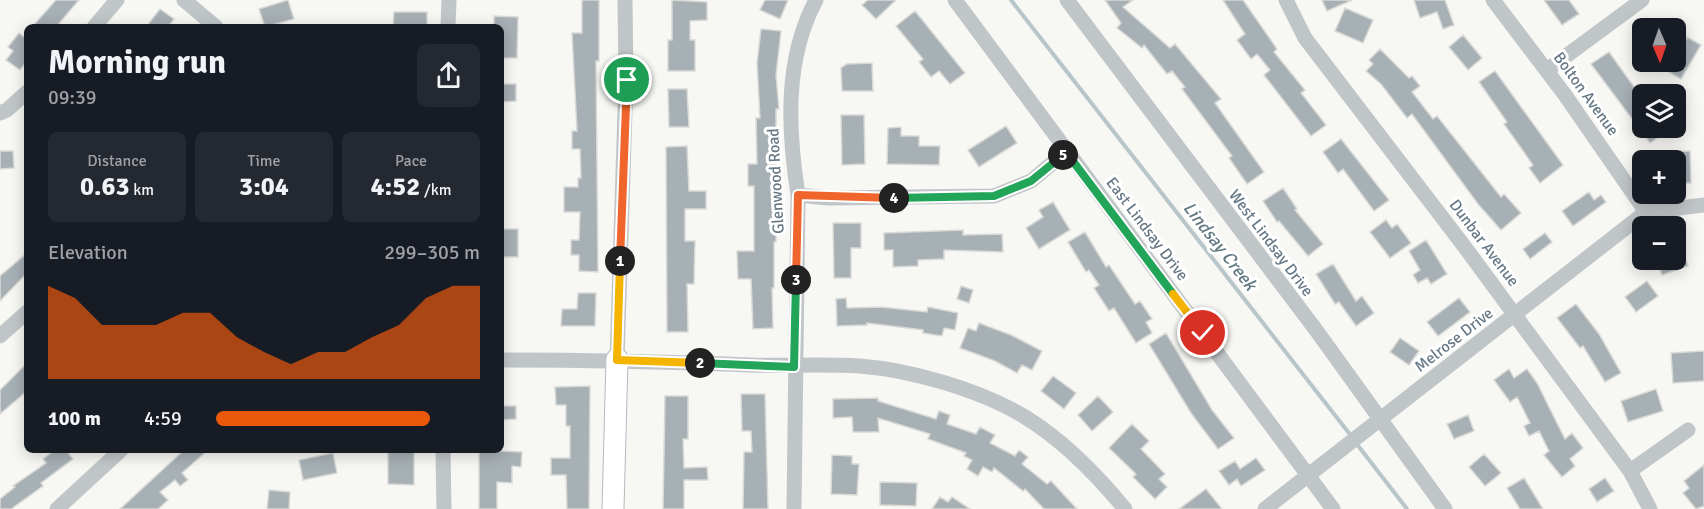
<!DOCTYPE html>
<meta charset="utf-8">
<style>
body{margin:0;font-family:Signika,sans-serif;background:#242831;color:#f1f3f6;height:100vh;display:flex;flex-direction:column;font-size:22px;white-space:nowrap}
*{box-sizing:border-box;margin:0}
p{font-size:20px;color:#9ea1a6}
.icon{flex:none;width:33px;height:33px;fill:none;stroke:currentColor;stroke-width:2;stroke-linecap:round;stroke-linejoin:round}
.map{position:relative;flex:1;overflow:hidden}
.details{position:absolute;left:24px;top:24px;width:480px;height:429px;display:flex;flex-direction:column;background:#171b24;border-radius:9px;box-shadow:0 3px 15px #0003}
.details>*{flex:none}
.needle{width:39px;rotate:178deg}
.fabs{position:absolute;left:1632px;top:18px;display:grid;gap:12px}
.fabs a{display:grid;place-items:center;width:54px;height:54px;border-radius:9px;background:#171b24;box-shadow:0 3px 15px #0003;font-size:30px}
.pin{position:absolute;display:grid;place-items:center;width:51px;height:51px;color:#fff;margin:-26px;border:3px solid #fff;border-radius:50%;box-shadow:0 2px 6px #0007}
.km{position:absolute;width:30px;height:30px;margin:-15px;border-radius:50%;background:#222;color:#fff;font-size:16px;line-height:30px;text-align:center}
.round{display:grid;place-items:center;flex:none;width:63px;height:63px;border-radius:9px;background:#242831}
.summary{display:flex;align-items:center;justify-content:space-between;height:102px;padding:0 24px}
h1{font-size:33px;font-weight:800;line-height:45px}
.figures{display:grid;grid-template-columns:repeat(3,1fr);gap:9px;height:102px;padding:6px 24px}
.figures div{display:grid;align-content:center;border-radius:9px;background:#242831;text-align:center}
.figures b{font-size:26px;font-weight:800}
.figures small{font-size:16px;font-weight:400}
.figures p{font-size:16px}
.chart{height:168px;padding:12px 24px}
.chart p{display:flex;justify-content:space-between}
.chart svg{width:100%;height:108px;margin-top:6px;fill:#ea580c;opacity:.7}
ul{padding:0 24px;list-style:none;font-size:20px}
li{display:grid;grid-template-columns:96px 72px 1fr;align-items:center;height:45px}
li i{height:15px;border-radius:8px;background:#ea580c}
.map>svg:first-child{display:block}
</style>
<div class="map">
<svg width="1704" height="509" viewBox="0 0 1704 509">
<rect width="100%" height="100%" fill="#f7f7f4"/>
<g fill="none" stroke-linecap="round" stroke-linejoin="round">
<path stroke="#b8c5c9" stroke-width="4" d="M1011,0L1352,437
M1356,443L1407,509"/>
</g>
<path fill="#a7b0b5" stroke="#d9d9d6" stroke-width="1.5" d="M56,0H79L56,27H32Z
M288,0L294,19L265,27L259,9Z
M582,0H599V61H596L598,272L579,271V255H571V240H579L580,212H564V187H578V178H581L580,149H572V131H577L572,33H582Z
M672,0L707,2V20L690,21V40H695V71H668V40H672Z
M765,0H788L780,19L760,10Z
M868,0H896L876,19L862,5Z
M1105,0H1133L1123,7L1170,48L1175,44L1221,99L1215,103L1264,172L1247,184L1229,158L1232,156L1182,89L1185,87L1172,71L1167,74L1144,45L1142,48L1117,28L1121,23Z
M1223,0H1243L1277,49L1274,52L1305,90L1301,93L1326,125L1311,136L1264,75L1270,70L1257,54L1251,59L1237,40L1245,34Z
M1322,0H1352L1327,11Z
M1414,0H1445L1454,25L1443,29L1437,12L1420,18Z
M1544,0H1569L1579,14L1562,25Z
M1345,8L1373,20L1363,43L1335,31Z
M160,9L174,19L168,27H146Z
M915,11L965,73L950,84L939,71L931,77L919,62L923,59L896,26Z
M394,12H427V27H393Z
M494,16L518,17L517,58H502L501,27H494Z
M761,29L781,31L776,75L779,109H776V242H774V288H772L773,328L753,329L751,279H738L737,251H754V186H748V164H757L756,118H760L757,63Z
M19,33L27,39V61L20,70L6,60L13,51L8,47Z
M1463,35L1482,58L1468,70L1449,47Z
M1687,37L1701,45L1681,79L1651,62H1676Z
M1380,49L1409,78L1412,76L1420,86L1412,92L1433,119L1437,116L1501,197L1504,194L1521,213L1501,230L1478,204L1412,114L1407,118L1381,84L1366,71L1373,64L1369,60Z
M1609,52L1642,98V128H1671L1650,143L1591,64Z
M872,63L873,91H842L841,68L847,64Z
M1495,71L1563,165L1540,183L1529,168L1533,165L1504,124L1507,122L1479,82Z
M501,84H516V101L501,102Z
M668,89H687L689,127H669Z
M841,115H864L865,164L842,165Z
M1006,126L1017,143L979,167L968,150Z
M901,127V136H919V146H940L939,165L887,164L888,128Z
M1341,139L1389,200L1374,211L1343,169L1338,173L1323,152Z
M687,146L689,191H706V209H685V241H695L694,284H687L688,332H667L666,147Z
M0,151H13L14,168L0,169Z
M1690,151L1691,183H1676V160H1651V152Z
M1283,188L1297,209L1295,210L1323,244L1308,256L1279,221L1277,222L1263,201Z
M1589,192L1594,200L1601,195L1606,202L1573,226L1562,211Z
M1053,202L1070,230L1039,249L1026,228L1043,217L1039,210Z
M1386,220L1392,228L1397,224L1411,243L1390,258L1370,232Z
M833,223H861V248H851V278H834Z
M501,229H518V257H501Z
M963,230V235L1002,234L1003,252L944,250V259L918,260V266L893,267V250H884V233Z
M1085,232L1106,267L1109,265L1135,304L1140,301L1152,319L1146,322L1152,333L1136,343L1114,308L1109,311L1094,288L1099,285L1089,270L1086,272L1068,242Z
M1545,233L1552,242L1530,259L1523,249Z
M1676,234L1688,266L1662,275L1657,260H1676Z
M1426,240L1447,274L1431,284L1427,278L1418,283L1413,275L1420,270L1409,251Z
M27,253V273L0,301V276Z
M1333,264L1356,301L1362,296L1374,313L1356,326L1339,302L1335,304L1316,274Z
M1647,281L1658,296L1636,312L1625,297Z
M961,286L973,290L969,303L957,299Z
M578,293H596L595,326H561L562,309H577Z
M846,298L847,308L881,307L927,312L928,307L958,313L955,330L944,328L942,336L923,333V330L867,323V325L837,326L836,299Z
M1459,298L1470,312L1438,336L1427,322Z
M1576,304L1599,334L1621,373L1605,382L1583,346L1580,348L1557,318Z
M979,323L1011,335L1042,351L1032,370L1022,365L1017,373L995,361L960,348L968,328L976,331Z
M1166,333L1212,410L1234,438L1218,449L1191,413L1149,344Z
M1400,338L1419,351L1409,365L1390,352Z
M1704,351V381L1673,383L1671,353Z
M27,363V391L0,414V390Z
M1509,369L1514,378L1527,369L1537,383L1565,439L1572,433L1583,448L1570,459L1575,466L1562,477L1544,455L1549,451L1539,431L1529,436L1524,426L1530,423L1517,397L1510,402L1494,380Z
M1053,376L1076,393L1064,409L1041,391Z
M590,386L589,509H567L566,475H551V458H570V426H566V405H556L555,387Z
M1656,389L1663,411L1628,422L1621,401Z
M741,394H765L768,509H743L744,452H752L751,431H742Z
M665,396H688V439H683L684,468L707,467L708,480H684V509H663Z
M1098,396L1113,412L1092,431L1078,415Z
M878,398V401L936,419L939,411L950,415L947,424L976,434L980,427L995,435L990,443L1015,456L1019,450L1028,457L1022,464L1047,484L1051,481L1077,509H1044L1025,489L1023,491L994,468L992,472L983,467L978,476L967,469L972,460L964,456L966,453L928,439L930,434L878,418L879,432H853L852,417L833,418V399Z
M501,406H516V419L501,420Z
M1468,415L1474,431L1454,439L1447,424Z
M1132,424L1149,441L1141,449L1165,474L1159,479L1167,487L1155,499L1133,477L1136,474L1109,448Z
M55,450H66L73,459L41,483L43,486L11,509H0V499L15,487L13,486L46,463L43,459Z
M184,450H208L182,473L188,480L180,486L175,480L160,492L168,500L158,509H120Z
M388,450H414V485L388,484Z
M479,450L522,452L521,467L512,466V483L497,482V509H479Z
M333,453L337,473L303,480L299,460Z
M1484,454L1501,473L1485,486L1469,467Z
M832,455L852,456V464H859L857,495L831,494Z
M1256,458L1265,470L1241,486L1237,479L1229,485L1219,471L1235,461L1240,469Z
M1704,465V506L1696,509L1683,493L1689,488L1684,481Z
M1524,478L1543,509H1520L1507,488Z
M1605,478L1614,491L1597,502L1589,489Z
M880,482L917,483L916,506L880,505Z
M1206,489L1222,509H1179Z
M269,490L290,492L289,509H267Z
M940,497L948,502L952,497L970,509H932Z"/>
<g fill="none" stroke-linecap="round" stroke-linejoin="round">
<g stroke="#b3b9bd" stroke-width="23">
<path id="secondary" d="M613,509L617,359"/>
</g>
<path stroke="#c0c5c8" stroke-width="15" d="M184,0L216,27
M955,0L1333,509
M1067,0L1316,330L1445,509
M1286,0L1305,38L1464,246L1630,471L1650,509
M1493,0L1565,95L1646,212
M94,27L117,0
M448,27L449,0
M1547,70L1642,0
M0,113L7,110L27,92
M798,195L828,198L994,196L1031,181L1066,152
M0,336L27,312
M617,359L626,80L625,0
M501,360C585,360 668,362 751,365C787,366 824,364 860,366C911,370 981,390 1025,417C1061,439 1097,475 1125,509
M443,450L444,509
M1630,471L1688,430
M57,509L121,450
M794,509L798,195C788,130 784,60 816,0
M1265,509L1646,212L1704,205"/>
<use href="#secondary" stroke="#fff" stroke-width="21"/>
</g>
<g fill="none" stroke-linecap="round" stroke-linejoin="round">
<g stroke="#fff" stroke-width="12">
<path id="split-1" d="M620,261L627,80"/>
</g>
<g stroke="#fff" stroke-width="12">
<path id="split-2" d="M620,261L617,360L700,363"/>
</g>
<g stroke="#fff" stroke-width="12">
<path id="split-3" d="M700,363L794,367L796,280"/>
</g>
<g stroke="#fff" stroke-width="12">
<path id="split-4" d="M796,280L798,195L894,198"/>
</g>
<g stroke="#fff" stroke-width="12">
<path id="split-5" d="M894,198L994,196L1031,181L1063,155"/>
</g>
<g stroke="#fff" stroke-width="12">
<path id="split-6" d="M1063,155L1066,152L1173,294"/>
</g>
<g stroke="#fff" stroke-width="12">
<path id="split-7" d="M1173,294L1203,333"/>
</g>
<use href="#split-1" stroke="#f0652b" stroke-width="8"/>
<use href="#split-2" stroke="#f5b400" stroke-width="8"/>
<use href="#split-3" stroke="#22a559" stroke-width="8"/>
<use href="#split-4" stroke="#f0652b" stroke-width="8"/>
<use href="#split-5" stroke="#22a559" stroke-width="8"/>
<use href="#split-6" stroke="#22a559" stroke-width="8"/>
<use href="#split-7" stroke="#f5b400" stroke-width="8"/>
</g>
<g text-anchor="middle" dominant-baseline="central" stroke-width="6" stroke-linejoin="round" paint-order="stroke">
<g font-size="16" fill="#667885" stroke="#fff">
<text transform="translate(1586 94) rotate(54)">Bolton Avenue</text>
<text transform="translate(776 181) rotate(-93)">Glenwood Road</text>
<text transform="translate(1147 229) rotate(53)">East Lindsay Drive</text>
<text transform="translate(1271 243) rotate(53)">West Lindsay Drive</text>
<text transform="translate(1484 243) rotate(53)">Dunbar Avenue</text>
<text transform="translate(1454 340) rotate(-38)">Melrose Drive</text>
</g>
<g font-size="18" font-style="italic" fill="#627982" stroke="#fff">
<text transform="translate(1220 246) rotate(52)">Lindsay Creek</text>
</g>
</g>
</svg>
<div class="fabs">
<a><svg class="needle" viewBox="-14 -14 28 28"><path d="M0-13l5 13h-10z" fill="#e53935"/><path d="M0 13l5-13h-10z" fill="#9ea1a6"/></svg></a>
<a><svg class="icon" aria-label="layers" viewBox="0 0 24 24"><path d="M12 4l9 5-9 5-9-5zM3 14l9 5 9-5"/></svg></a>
<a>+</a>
<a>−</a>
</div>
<div class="pin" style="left:627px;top:80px;background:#1e9e55"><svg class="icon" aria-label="arrive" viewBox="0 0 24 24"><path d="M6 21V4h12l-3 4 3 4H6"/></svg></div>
<div class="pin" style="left:1203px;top:333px;background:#d93025"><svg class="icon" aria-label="check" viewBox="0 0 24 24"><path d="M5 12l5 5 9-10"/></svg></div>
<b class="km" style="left:620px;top:261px">1</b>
<b class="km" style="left:700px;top:363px">2</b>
<b class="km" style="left:796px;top:280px">3</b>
<b class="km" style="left:894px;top:198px">4</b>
<b class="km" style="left:1063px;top:155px">5</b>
<section class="details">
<div class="summary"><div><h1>Morning run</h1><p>09:39</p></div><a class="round"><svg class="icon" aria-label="share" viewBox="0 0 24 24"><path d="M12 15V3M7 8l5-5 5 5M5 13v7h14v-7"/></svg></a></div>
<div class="figures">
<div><p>Distance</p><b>0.63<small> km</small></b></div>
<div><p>Time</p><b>3:04</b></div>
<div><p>Pace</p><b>4:52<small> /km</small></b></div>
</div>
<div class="chart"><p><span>Elevation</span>299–305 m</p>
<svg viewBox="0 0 160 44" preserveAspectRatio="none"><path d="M0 44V6L10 11L20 22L30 22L40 22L50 17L60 17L70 27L80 33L90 38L100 33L110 33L120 27L130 22L140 11L150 6L160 6V44z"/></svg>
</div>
<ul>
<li><b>100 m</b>4:59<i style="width:81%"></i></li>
</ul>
</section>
</div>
